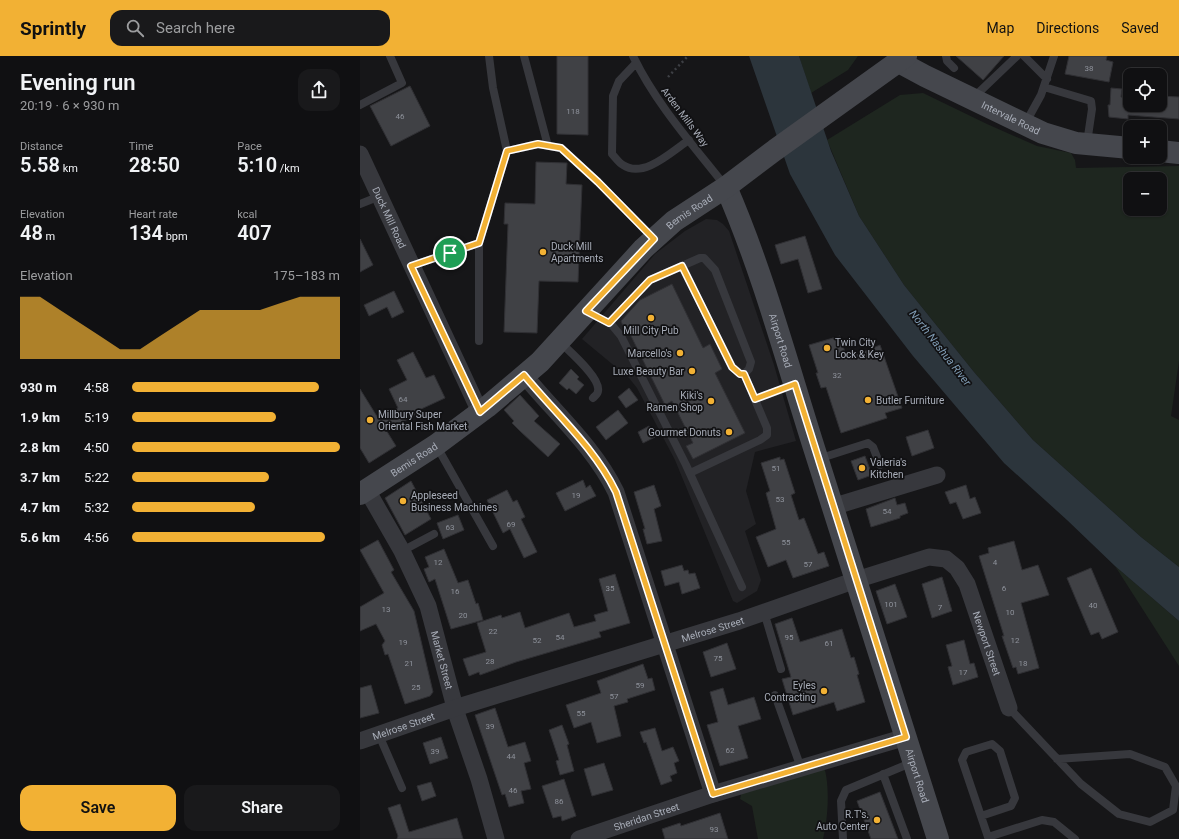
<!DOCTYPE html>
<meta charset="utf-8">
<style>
body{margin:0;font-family:Roboto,sans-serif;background:#19191b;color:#f1f3f6;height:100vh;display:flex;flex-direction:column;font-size:15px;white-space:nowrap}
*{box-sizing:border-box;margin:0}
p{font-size:13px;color:#9c9d9f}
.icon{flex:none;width:22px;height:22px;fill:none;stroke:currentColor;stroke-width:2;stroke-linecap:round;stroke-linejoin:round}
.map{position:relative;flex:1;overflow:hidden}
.panel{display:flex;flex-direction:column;background:#101012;width:360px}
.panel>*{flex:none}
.fabs{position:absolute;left:763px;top:12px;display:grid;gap:8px}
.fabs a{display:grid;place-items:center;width:44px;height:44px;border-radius:8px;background:#101012;box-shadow:0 1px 3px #0004,0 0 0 1px #303032;font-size:20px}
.pin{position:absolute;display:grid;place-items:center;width:34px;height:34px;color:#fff;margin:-17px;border:2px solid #fff;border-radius:50%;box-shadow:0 1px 4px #0007}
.round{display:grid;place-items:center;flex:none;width:42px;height:42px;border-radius:12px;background:#19191b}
.overview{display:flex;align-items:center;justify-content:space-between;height:68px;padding:0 20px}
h1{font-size:22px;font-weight:600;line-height:30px}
.stats{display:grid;grid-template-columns:repeat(3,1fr);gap:6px;height:68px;padding:4px 20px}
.stats div{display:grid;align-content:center}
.stats b{font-size:20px;font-weight:600}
.stats small{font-size:11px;font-weight:400}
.stats p{font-size:11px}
.chart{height:112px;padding:8px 20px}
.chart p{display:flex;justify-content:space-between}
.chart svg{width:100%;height:72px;margin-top:4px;fill:#f2b134;opacity:.7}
.button{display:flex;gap:8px;margin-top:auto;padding:8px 20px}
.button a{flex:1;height:46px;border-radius:12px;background:#f2b134;color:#111;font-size:16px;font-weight:600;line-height:46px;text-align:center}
.button a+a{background:#19191b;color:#f1f3f6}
ul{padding:0 20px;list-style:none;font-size:13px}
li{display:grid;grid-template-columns:64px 48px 1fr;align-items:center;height:30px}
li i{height:10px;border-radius:5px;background:#f2b134}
header{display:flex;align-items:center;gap:24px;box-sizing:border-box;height:56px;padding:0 20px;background:#f2b134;color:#111}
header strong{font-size:19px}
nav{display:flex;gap:22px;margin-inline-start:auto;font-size:14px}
.search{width:280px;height:36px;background:#19191b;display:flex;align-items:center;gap:10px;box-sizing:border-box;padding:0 14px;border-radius:12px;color:#9c9d9f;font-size:15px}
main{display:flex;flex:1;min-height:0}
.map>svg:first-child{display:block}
</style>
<header>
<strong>Sprintly</strong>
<div class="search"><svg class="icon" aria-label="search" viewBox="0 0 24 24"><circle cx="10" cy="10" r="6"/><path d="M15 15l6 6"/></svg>Search here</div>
<nav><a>Map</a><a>Directions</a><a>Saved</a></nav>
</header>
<main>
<section class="panel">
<div class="overview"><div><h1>Evening run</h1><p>20:19 · 6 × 930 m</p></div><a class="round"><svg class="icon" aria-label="share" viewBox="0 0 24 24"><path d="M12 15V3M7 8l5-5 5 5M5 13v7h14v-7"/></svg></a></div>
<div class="stats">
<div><p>Distance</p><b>5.58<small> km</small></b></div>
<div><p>Time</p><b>28:50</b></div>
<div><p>Pace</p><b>5:10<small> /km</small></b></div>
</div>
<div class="stats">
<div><p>Elevation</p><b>48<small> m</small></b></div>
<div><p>Heart rate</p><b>134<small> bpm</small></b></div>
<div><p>kcal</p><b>407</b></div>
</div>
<div class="chart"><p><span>Elevation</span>175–183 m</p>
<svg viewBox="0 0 160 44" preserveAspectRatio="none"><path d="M0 44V6L10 6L20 14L30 22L40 30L50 38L60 38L70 30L80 22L90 14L100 14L110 14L120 14L130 10L140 6L150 6L160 6V44z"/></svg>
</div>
<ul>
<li><b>930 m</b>4:58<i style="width:90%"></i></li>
<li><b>1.9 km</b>5:19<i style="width:69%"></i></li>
<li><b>2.8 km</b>4:50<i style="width:100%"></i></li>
<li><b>3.7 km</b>5:22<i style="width:66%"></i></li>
<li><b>4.7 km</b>5:32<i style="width:59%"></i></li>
<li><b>5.6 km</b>4:56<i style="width:93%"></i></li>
</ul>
<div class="button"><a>Save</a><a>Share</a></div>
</section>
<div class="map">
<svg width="819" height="783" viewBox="0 0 819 783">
<rect width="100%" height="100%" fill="#161618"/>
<path fill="#222225" d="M346,163L357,164L363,168L369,175L414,309L436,385L395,396L386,435L396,468L385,475L401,524L397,535L377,547L373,545L315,404L277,332L269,322L222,283L295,198L325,175Z"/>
<path fill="#1e261f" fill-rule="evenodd" d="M439,0H498L488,14L451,37Z
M563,37L627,68L677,90L711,97L715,104L716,112L819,110V305L811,360L819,364V511L781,481L673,384L614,316L544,229L499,160L467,84L540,39ZM770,123H800V153H770Z
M755,510L819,565V610Z
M462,706C471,724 468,764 463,783H398L392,750L380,743L383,730Z"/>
<path fill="#2c353c" d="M389,0H439L471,95L499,160L544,229L614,316L673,384L781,481L819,511V565L755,510L707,464L644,407L553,300L475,199L430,118Z"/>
<path fill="#404145" stroke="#303034" d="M197,0H228V79L197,78Z
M596,0H644L623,24Z
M709,0H747L746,4L753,6L749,26L705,18Z
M50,30L70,70L31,90L10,50Z
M751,32L762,33L761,41L769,42V49H800V40L819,41V63L768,59V63L749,61L748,49H750Z
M176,106L207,107L206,128L222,129L218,226L179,225L177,277L144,276L148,168H144L145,147L175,148Z
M445,180L462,233L448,237L438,203L421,208L415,189Z
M0,183L13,209L0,216Z
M312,228L343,292L350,288L362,313L355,317L385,377L333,403L326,390L333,387L312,345L305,349L268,274L265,275L261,265L280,244Z
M34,235L44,256L32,262L27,251L9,260L4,249Z
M480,280L487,303L520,289L542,352L525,357L527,362L481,377L466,331L461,332L456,317H458L449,289Z
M53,296L66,322L74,319L85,342L59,354L60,357L26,374L36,390L9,407L0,392V333L18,362L38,352L29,333L47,324L37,304Z
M211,313L219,321L217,323L224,329L216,338L209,332L207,334L199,327Z
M269,332L278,344L266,352L258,341Z
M160,339L179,360L174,365L200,388L188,401L160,375L152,367L154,365L144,354Z
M258,354L268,367L246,384L236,371Z
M289,370L295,381L283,387L278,376Z
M568,374L574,392L552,400L546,381Z
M505,400L512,419L498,424L491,405Z
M420,401V404L424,403L435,437L431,439L439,464L444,462L458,498L464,496L469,510L433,522L426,504L408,511L396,481L416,473L406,437L410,435L401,407Z
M223,424L226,432L230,429L236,440L205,455L196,437Z
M51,425L71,463L45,479L25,442Z
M294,429L301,450L294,453L302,485L287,488L283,473H285L274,436Z
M606,429L610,443L615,441L621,457L603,463L596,446L590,448L585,436Z
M147,434L153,446L157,444L165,461L161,463L177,496L164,502L150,473L143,477L127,444Z
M535,442L537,449L545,447L548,457L540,460V462L511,471L506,453Z
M98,459L104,474L83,483L77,467Z
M18,484L34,514L31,516L54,555L73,636L70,640L45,648L28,598L25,599L22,589L25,585L16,568L0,575V551L24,537L0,494Z
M654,485L662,514L678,509L689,539L661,547L679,612L658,618L656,611L653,612L642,580H644L619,500L629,497L628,492Z
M84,493L98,527L108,524L116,548L118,547L123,564L91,573L75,523L69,526L64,513L69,511L65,501Z
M322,509L324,515L328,514L329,518L335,517L340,532L322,538L319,526L305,530L301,515Z
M731,512L758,576L742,583L739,576L731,579L707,522Z
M255,518L270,567L239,576L241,581L156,606L120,619L119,616L109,620L103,603L126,596L117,567L141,559L142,562L160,556L165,572L209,557L214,571L236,565L234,559L248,555L239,523Z
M582,521L592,555L572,562L562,528Z
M535,528L547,561L527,568L516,535Z
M432,562L440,586L482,573L491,602L494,601L499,618L497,619L505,646L477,655L474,646L433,659L422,623L431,621L415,568Z
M604,584L610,608L614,607L618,621L593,629L588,611L592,610L586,589Z
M367,587L376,613L351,621L343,596Z
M283,608L288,623L292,622L295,634L267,643L268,646L254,650L261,680L237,687L231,666L214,672L206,649L241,637L237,625Z
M11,629L19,657L0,662V632Z
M363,632L368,649L394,641L401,663L378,670L388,702L360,710L347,669L358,666L350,636Z
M135,652L148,691L165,686L171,705L164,707L171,733L161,735L164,747L149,751L145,738L142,739L115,659Z
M202,669L209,688L207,689L214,715L200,719L196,705L199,704L189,674Z
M295,672L302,695L313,691L319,705L314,707L317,717L310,720L312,725L301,729L286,686L284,687L280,676Z
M81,681L88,702L70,708L63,687Z
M244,707L253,734L232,740L224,713Z
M204,723L216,760L202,765L201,760L193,762L182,730Z
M71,726L76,740L62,745L57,730Z
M520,736L538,783H511L497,745Z
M40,748L49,776L97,762L103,783H37L38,780L28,752Z
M360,757L368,783H305L302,773L320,767L321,770Z"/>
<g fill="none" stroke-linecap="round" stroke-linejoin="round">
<path stroke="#3d3f44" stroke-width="2.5" stroke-dasharray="2 3" stroke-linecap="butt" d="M308,21L328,0"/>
<path stroke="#37383d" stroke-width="8" d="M129,0L133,32L147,95
M164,0L188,90
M273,0C296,48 333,89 366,131
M586,0L587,5L594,12
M664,0L687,23
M276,7L259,25L253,40L252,98C255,101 259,107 263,109C284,123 312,95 329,84
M684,31L731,45L732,53L727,87
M613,42L657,0
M0,49L42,27L30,0
M665,68L681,39L694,0
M0,148L20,140
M119,187V285
M51,210L119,187L147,95L178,88L201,92L238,126L293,182
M227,256L251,268L261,280L326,409L382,531
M249,267L290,224L340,202H344L355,214L391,306L389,313L384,318L380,317L372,311L322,210
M200,286C209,295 241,322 238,335C238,338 235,340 233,342
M395,343L434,329
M76,389L133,490
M458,403L508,387L513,391L520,409
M330,417L400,384L407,379V372L384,318
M42,495L74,478
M404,556L421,613
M415,639L441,712
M649,652L721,728L759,758L790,766L813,754L816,730L805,711L770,698L697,703
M19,679L42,732
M523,718L547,783
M621,760L651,750L655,742L640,695L632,688L606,696L602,704L628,781L682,764L694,766L715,783
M483,783L481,745L486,734L553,706"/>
<g stroke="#37383d" stroke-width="17">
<path id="s1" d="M0,98L120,356"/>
<path d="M164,319C196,358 234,391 256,436L353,738"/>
<path id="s2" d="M7,434L42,495L68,550L97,659L119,723L136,783"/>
<path d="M472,451L577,419"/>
<path id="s3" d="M0,685L95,652L379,565L496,524L569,501L586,503L597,512L607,528L649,652"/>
<path id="s4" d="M219,783L353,738L546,681"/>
</g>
<g stroke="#45474d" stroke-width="22">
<path id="s5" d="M539,6L565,20L683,77L716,87L770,92"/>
<path d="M800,95L819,97"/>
<path id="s6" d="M366,131C403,216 427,307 455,395C495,525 537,654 578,783"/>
<path id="s7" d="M0,438L76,389L127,351L180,306L283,193L314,165L366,131L415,94L546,0"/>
</g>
</g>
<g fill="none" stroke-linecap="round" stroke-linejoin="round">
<g stroke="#fff" stroke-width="8">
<path id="route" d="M178,88L201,92L238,126L294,183L226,255L249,267L290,224L322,210L372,311L380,318H384L395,343L435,328L546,681L353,738L256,436C234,391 196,358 164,319L120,356L51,210L119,187L147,95Z"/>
</g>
<use href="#route" stroke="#f2b134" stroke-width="5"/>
</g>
<g fill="#f2b134" stroke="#111113" stroke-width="1.5">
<circle cx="183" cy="196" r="4"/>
<circle cx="291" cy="262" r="4"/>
<circle cx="467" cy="292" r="4"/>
<circle cx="320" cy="297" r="4"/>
<circle cx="332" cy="315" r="4"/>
<circle cx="508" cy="344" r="4"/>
<circle cx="351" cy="345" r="4"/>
<circle cx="10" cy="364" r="4"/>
<circle cx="369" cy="376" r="4"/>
<circle cx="502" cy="412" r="4"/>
<circle cx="43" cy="445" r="4"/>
<circle cx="464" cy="635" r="4"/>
<circle cx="517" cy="764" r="4"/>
</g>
<g text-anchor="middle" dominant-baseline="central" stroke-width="3.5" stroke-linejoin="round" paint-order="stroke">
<g font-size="8" fill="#8e929b">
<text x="729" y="12">38</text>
<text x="213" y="55">118</text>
<text x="40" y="60">46</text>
<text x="477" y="319">32</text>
<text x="43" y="343">64</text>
<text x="416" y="412">51</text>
<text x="216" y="439">19</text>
<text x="420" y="443">53</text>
<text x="527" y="455">54</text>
<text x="151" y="468">69</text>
<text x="90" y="471">63</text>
<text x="426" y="486">55</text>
<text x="78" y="506">12</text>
<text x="635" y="506">4</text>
<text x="448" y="508">57</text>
<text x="250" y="532">35</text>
<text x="644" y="532">6</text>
<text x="95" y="535">16</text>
<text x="531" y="548">101</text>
<text x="733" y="549">40</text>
<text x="580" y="551">7</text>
<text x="26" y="553">13</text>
<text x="650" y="556">10</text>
<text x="103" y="559">20</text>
<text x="133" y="575">22</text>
<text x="200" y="581">54</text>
<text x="429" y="581">95</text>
<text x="177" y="584">52</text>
<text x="655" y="584">12</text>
<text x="43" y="586">19</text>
<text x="469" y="587">61</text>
<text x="358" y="602">75</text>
<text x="130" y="605">28</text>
<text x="49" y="607">21</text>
<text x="663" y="607">18</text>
<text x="603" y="616">17</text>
<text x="280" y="629">59</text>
<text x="56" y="631">25</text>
<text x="254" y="640">57</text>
<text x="221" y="657">55</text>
<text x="130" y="670">39</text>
<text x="370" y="694">62</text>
<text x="75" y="695">39</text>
<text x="151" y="700">44</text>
<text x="153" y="734">46</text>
<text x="199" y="745">86</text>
<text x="354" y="773">93</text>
</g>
<g font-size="10" fill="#a8adb8" stroke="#111113">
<text transform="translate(325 61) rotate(53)">Arden Mills Way</text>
<text stroke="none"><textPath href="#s5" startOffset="125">Intervale Road</textPath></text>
<text stroke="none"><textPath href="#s7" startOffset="436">Bemis Road</textPath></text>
<text stroke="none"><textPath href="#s1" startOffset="70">Duck Mill Road</textPath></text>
<text stroke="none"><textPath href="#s6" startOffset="163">Airport Road</textPath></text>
<text stroke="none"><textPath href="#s7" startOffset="64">Bemis Road</textPath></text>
<text stroke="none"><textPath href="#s3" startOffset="370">Melrose Street</textPath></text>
<text stroke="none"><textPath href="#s3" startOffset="711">Newport Street</textPath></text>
<text stroke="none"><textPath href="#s2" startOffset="187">Market Street</textPath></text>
<text stroke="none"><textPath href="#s3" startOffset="46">Melrose Street</textPath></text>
<text stroke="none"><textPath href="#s6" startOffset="619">Airport Road</textPath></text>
<text stroke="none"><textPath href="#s4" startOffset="71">Sheridan Street</textPath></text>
</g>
<g font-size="10" fill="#a8adb8" stroke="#111113" text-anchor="start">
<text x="191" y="190">Duck Mill<tspan x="191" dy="12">Apartments</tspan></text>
<text x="291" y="274" text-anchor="middle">Mill City Pub</text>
<text x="475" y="286">Twin City<tspan x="475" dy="12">Lock &amp; Key</tspan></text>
<text x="312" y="297" text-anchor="end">Marcello's</text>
<text x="324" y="315" text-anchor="end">Luxe Beauty Bar</text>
<text x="343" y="339" text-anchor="end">Kiki's<tspan x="343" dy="12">Ramen Shop</tspan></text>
<text x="516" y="344">Butler Furniture</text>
<text x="18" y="358">Millbury Super<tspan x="18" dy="12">Oriental Fish Market</tspan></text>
<text x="361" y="376" text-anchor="end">Gourmet Donuts</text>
<text x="510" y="406">Valeria's<tspan x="510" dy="12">Kitchen</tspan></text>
<text x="51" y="439">Appleseed<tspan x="51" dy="12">Business Machines</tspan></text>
<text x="456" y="629" text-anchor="end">Eyles<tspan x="456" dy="12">Contracting</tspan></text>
<text x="509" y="758" text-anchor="end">R.T's.<tspan x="509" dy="12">Auto Center</tspan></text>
</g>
<g font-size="11" font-style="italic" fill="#7f9bb3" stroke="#111113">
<text transform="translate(580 292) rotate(52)">North Nashua River</text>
</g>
</g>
</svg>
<div class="fabs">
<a><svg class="icon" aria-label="locate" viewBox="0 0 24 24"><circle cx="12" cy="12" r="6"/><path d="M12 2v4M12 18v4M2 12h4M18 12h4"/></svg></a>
<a>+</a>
<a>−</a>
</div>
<div class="pin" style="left:90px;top:197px;background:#1e9e55"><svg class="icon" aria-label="arrive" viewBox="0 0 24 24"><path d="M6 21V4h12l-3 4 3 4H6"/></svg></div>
</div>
</main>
